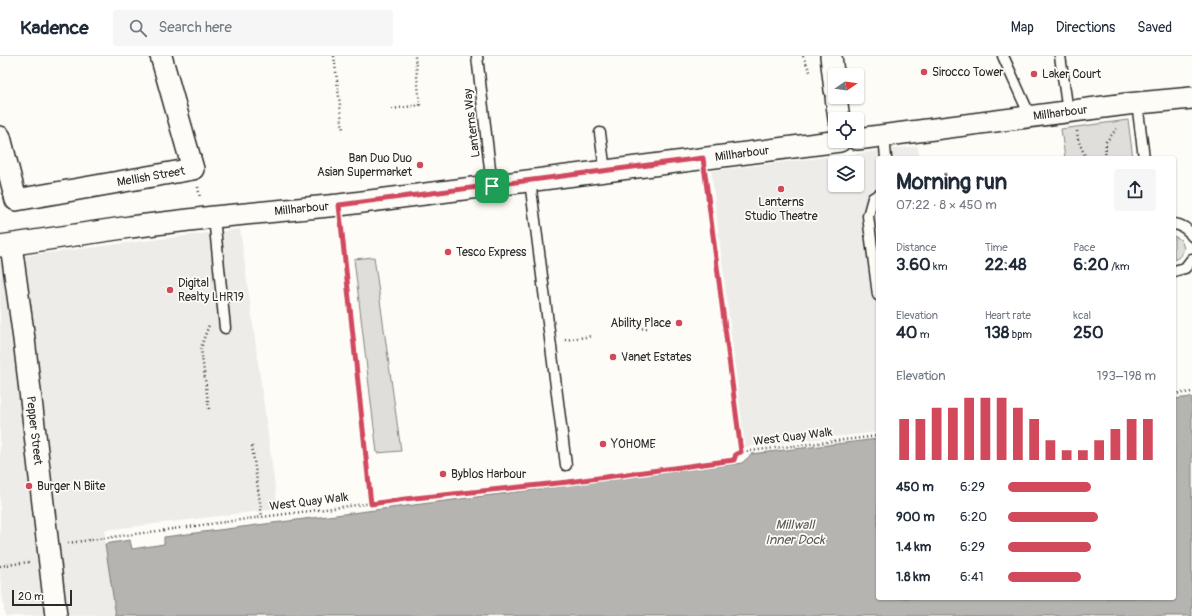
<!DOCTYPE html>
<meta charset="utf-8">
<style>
body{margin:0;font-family:Pangolin,sans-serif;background:#f6f6f7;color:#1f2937;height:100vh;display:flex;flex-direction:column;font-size:15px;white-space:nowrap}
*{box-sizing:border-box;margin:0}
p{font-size:13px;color:#747a83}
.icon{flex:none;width:22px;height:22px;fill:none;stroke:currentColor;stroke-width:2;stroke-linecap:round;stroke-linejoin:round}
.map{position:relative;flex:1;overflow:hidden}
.panel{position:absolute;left:876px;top:100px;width:300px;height:444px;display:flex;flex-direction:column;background:#fff;border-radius:4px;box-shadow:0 1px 3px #0004}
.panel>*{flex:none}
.needle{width:26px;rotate:77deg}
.controls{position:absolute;left:828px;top:12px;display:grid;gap:8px}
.controls a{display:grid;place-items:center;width:36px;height:36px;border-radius:4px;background:#fff;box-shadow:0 1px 3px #0004;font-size:20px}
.scale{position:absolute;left:12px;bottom:10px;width:60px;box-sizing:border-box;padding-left:4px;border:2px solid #2b2b2b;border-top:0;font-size:11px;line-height:14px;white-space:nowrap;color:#2b2b2b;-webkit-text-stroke:3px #fdfcf7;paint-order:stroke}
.pin{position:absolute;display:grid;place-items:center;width:34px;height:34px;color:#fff;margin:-17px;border-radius:8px;box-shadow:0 2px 6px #0006}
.round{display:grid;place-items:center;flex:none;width:42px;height:42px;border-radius:4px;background:#f6f6f7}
.overview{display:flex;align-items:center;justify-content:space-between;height:68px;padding:0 20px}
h1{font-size:22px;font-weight:800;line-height:30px}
.stats{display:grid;grid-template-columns:repeat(3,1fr);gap:6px;height:68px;padding:4px 20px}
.stats div{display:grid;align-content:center}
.stats b{font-size:17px;font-weight:800}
.stats small{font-size:11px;font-weight:400}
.stats p{font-size:11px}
.chart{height:112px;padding:8px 20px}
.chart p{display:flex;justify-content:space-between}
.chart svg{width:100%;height:72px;margin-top:4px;stroke:#d1495b;stroke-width:6}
ul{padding:0 20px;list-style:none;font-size:13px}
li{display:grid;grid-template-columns:64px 48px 1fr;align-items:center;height:30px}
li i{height:10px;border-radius:5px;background:#d1495b}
header{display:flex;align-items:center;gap:24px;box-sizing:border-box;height:56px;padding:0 20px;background:#fff;border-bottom:1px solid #e0e1e3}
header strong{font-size:19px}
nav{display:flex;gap:22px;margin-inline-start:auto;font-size:14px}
.search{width:280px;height:36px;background:#f6f6f7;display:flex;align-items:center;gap:10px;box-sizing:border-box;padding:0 14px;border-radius:4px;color:#747a83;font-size:15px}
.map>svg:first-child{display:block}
</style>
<header>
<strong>Kadence</strong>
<div class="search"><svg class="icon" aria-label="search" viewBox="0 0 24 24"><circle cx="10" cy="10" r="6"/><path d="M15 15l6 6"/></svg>Search here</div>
<nav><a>Map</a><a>Directions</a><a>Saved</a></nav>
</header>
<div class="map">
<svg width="1192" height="560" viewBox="0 0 1192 560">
<rect width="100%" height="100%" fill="#fdfcf7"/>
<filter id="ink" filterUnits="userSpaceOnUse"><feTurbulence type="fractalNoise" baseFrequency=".025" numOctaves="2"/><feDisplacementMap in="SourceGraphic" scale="8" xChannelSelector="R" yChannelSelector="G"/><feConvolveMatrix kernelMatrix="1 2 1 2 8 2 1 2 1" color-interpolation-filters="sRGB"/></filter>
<g filter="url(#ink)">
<path fill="#edece8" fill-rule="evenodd" d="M918,90L919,102H878V376L745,391L711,115ZM835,107H857V129H835Z
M240,173L278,453L105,474V488L116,560H5L0,522V203Z"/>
<path fill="#dfdeda" stroke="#858482" d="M1128,64L1133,102H1065L1061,73Z
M1174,180L1181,184L1184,192L1181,200L1174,204Z
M374,201L401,395L377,397L354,203Z"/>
<path fill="#b5b4b1" stroke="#7e7d7b" d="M1192,341V560H116L105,488L130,484L132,493L164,488V481L742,407L752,398L878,383V542H1174V343Z"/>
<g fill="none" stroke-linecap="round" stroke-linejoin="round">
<g stroke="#2b2b2b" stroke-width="13">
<path id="lane" d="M477,0L492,130
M1003,0L1030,60
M1060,0L1068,56
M1137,47L1144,102
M600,77L605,115
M884,80L886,102
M530,125L566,409
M878,139L873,142L868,160L878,239
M214,161L225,272
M1174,168C1182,169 1188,173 1192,180
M1174,215L1185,212L1192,203"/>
</g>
<g stroke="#2b2b2b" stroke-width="24">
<g id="street">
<path d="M831,0L835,34"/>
<path d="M836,41L839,63"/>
<path id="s1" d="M0,81L16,144L193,113L161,0"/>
<path id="s2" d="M857,83L1127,48L1192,42"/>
<path id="s3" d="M11,189L24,283L56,560"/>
<path id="s4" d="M0,190L130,171L214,161L339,149L840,85"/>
</g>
</g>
<path stroke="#2b2b2b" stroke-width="2.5" stroke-dasharray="1 3" stroke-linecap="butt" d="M334,0L343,74
M803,0L811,18
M392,53L420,49L415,0
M1077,75L1078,84L1086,102
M1105,102L1106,86L1118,71
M706,123L741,396
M198,131L200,142
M341,169L371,448
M638,273L647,272
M565,284L592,280
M1174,338L1192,336
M209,353L201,293L204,282L209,269
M252,390L262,461
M68,487L262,461L405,443L568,426L734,403L736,398L741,396L878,380
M0,510L29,506"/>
<use href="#lane" stroke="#fdfcf7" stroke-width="10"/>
<use href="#street" stroke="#fdfcf7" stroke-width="21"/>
</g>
</g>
<g fill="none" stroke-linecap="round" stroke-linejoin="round" filter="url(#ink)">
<g stroke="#fff" stroke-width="8">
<path id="route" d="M703,102L741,396L736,398L734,404L568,426L405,443L371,448L339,149Z"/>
</g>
<use href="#route" stroke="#d1495b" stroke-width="5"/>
</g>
<g fill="#d1495b" stroke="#fdfcf7" stroke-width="1.5">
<circle cx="924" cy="16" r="4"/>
<circle cx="1034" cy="18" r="4"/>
<circle cx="420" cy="109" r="4"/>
<circle cx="781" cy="133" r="4"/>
<circle cx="448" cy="196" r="4"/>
<circle cx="170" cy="234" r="4"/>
<circle cx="679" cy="267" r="4"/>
<circle cx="613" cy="301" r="4"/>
<circle cx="603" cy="388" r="4"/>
<circle cx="443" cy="418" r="4"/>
<circle cx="29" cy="430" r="4"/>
</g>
<g text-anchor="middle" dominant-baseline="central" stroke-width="3.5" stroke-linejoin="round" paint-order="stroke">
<g font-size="12" fill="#2b2b2b" stroke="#fdfcf7" text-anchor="start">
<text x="932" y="16">Sirocco Tower</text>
<text x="1042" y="18">Laker Court</text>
<text x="412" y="102" text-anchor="end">Ban Duo Duo<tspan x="412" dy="14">Asian Supermarket</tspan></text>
<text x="781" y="146" text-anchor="middle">Lanterns<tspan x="781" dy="14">Studio Theatre</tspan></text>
<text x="456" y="196">Tesco Express</text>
<text x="178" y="227">Digital<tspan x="178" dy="14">Realty LHR19</tspan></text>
<text x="671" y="267" text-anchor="end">Ability Place</text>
<text x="621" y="301">Vanet Estates</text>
<text x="611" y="388">YOHOME</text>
<text x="451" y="418">Byblos Harbour</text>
<text x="37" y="430">Burger N Biite</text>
</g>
<g font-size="12" fill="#2b2b2b" stroke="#fdfcf7">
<text stroke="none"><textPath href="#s2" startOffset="205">Millharbour</textPath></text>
<text transform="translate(472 67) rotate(-97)">Lanterns Way</text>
<text stroke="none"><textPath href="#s4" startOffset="748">Millharbour</textPath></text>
<text stroke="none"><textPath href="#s1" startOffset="202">Mellish Street</textPath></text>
<text stroke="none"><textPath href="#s4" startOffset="304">Millharbour</textPath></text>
<text stroke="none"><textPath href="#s3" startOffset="187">Pepper Street</textPath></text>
<text transform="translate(793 381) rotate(-7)">West Quay Walk</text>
<text transform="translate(309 446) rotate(-7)">West Quay Walk</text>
</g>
<g font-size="13" font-style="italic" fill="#5b5b5a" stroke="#fdfcf7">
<text x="795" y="469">Millwall<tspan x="795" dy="15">Inner Dock</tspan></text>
</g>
</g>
</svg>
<div class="controls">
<a><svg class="needle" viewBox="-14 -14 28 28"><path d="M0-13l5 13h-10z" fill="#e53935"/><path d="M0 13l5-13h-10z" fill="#747a83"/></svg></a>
<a><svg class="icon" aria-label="locate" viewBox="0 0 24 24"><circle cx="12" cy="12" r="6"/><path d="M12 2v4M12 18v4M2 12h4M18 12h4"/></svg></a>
<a><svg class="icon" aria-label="layers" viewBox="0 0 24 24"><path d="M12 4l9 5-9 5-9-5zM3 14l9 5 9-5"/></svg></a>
</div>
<div class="scale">20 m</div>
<div class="pin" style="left:492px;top:130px;background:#1e9e55"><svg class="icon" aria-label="arrive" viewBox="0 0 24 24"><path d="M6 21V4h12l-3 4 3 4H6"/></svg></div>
<section class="panel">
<div class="overview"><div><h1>Morning run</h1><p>07:22 · 8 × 450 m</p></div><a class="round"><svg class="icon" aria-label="share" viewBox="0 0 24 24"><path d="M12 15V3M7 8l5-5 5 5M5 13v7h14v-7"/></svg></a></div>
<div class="stats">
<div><p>Distance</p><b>3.60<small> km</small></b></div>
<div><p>Time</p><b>22:48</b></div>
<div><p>Pace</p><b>6:20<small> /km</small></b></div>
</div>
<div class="stats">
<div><p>Elevation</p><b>40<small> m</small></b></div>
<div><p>Heart rate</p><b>138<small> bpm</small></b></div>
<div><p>kcal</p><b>250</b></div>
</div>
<div class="chart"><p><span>Elevation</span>193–198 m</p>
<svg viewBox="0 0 160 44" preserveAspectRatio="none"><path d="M5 44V19M15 44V19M25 44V12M35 44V12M45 44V6M55 44V6M65 44V6M75 44V12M85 44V19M95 44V32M105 44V38M115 44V38M125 44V32M135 44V25M145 44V19M155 44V19"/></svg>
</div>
<ul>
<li><b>450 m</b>6:29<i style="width:56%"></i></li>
<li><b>900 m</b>6:20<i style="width:61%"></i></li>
<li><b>1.4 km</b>6:29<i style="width:56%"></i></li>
<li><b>1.8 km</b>6:41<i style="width:49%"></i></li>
</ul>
</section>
</div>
